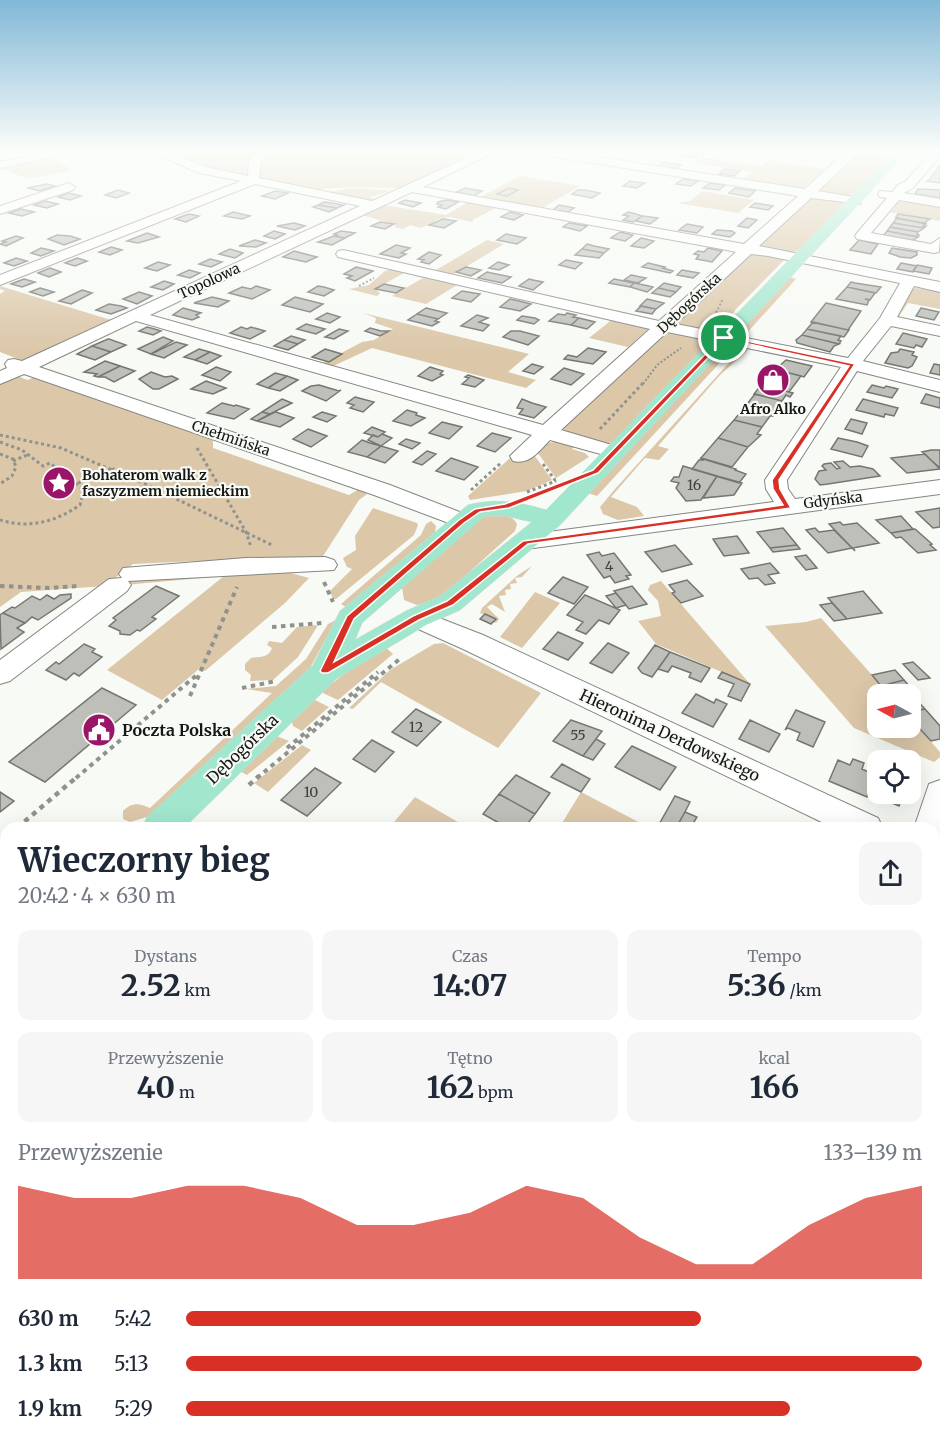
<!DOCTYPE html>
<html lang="pl">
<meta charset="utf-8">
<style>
body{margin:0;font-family:Merriweather,serif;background:#f6f6f7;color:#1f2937;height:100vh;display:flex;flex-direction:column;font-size:22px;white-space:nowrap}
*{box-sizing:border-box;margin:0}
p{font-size:20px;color:#747a83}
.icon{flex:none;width:33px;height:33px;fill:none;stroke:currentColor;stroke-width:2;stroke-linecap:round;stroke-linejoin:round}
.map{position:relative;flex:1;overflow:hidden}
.side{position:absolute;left:0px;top:822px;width:940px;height:621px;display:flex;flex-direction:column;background:#fff;border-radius:18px 18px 0 0;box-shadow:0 6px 24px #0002}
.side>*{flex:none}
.needle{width:39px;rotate:277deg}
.fabs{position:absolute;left:867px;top:684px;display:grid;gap:12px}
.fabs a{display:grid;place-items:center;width:54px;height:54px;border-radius:12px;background:#fff;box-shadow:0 6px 24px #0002;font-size:30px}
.pin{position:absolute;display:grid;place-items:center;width:51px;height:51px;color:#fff;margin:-26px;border:3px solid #fff;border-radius:50%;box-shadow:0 2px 6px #0007}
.round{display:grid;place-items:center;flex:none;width:63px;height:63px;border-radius:12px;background:#f6f6f7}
.headline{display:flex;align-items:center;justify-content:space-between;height:102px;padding:0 18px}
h1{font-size:33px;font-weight:700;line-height:45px}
.figures{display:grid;grid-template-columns:repeat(3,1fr);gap:9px;height:102px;padding:6px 18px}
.figures div{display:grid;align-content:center;border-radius:12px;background:#f6f6f7;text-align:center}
.figures b{font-size:30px;font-weight:700}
.figures small{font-size:16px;font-weight:400}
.figures p{font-size:16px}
.chart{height:168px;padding:12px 18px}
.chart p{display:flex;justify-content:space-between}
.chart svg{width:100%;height:108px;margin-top:6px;fill:#d93025;opacity:.7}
ul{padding:0 18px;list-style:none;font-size:20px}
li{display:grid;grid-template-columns:96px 72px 1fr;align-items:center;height:45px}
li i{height:15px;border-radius:8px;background:#d93025}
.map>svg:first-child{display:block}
</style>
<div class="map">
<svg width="940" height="1443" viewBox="0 0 940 1443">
<rect width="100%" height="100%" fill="#f7faf5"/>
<path fill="#dcc7a9" d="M162,150H262L250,163L247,174L237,176L213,171L198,161Z
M271,150H485L464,157L466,158L401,188L349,187L311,190L259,179L260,161Z
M861,150H896L802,247L785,259L736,309L720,332L713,333L707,340L709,343L615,441C597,449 575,436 557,430Z
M51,158L72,170L28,179L0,168V165Z
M703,158L762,166L769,161L825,169L800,191L739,181L752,172L695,163Z
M520,176L580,186L539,210L540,207L477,199Z
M352,188L385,190L390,191L371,197L374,200L370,201L323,193Z
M702,191L754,200L738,213L678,203L690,201Z
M897,199L940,207V221L889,212L894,209Z
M468,202L498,207L474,219L472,222L450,217L439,219L421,228L410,225L403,229L394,227L396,225L362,215L383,205L446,215Z
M487,240L504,244L452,275L422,267L436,270Z
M396,268L492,292V293L457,285L426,304L392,296L423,278L404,273L375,289L380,293L377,296L349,289L369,285L385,271Z
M790,277L796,279L743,337L737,334Z
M0,286L111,320L59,343L58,347L27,359L21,360L0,352V294L5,291L0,289Z
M916,288L940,292V309L908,303L899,316L904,320L901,322L894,315L901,311L911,289Z
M363,313L529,354L508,372L536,380L526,388L372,348L329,368L319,365L362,342L374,340L393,329L375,323L376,318Z
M614,318L652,326L628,347L589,338Z
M729,343H738L597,496L588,493Z
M745,345L748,347L747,351L720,375L658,446L669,449L659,460L645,458L611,497L637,507L644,516L618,520L603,514L600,507L615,489Z
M14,375L28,380L34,377L213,438V448L349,495L359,489L367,494L359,500L318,564L197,561L133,564L105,586L21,592L0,607V382Z
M556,442L574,447L572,449L585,453L589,457L556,478L535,449L544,443Z
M520,449L532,452L552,480L527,491L470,500L468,496Z
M373,508L417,523L418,525L414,535L336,599H333L330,591L352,569L347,567L343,558L356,550L355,536Z
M490,514C500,515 512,514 517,524L515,531L436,602L417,605L404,600L402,587L480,517Z
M431,521L436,526L435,532L348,608L341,604L421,535L426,524Z
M532,566L522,577L515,578L517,583L510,584L511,589L505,590L506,595L499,596L505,612L492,604L487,607L499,619L496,623L493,622L495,619L480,613L482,608L518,575Z
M287,572L309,578L285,603L205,671L199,669L162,700L107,670L224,576L124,585L130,581Z
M661,581L750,684L656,644L638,621L661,616L658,601L648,590L650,585Z
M535,592L560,603L522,648L500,637Z
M821,618L889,694H878V728H910L911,719L940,752V757L934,762L854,728L765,626L806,622Z
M336,620L310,668L150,816L130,822L123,819V811C132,802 139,803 150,808L272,693L246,689L276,686L306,659L328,624Z
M316,625L317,627L298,657L273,680L250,681L251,675L245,670V664L251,658C260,656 268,659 272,648L267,645L269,641L282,643L297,627Z
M443,643L541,693L498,748L381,682L353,709L349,708L390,670L434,644Z
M383,645L393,654L338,700L323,693V690Z
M315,700L329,707L302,731L293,726L291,718L310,701Z
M277,736L289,741L247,775L236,769Z
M302,745L311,750L268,792L254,783Z
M581,792L650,828H559Z
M415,797L468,828H389Z
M649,1437H786L784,1443H647Z"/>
<path fill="#bfbfba" stroke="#767671" stroke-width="1.5" d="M683,151L699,153L696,155H699L696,158L679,155Z
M664,162L681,165L675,169L657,167Z
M940,165V183L927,181L930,179Z
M725,169L740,171L734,176L719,174Z
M683,179L698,181L691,186L676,184Z
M630,181L636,182L645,183L637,188L623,186Z
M710,183L725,185L719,190L703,188Z
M47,184L55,186L40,191L27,188Z
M465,188L482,191L474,196L457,192Z
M509,188L518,190L507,196L497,194Z
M735,188L755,191L749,197L729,193Z
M918,189L940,190V198L915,194Z
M118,190L129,193L116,198L105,195Z
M578,190H585L600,193L592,198L572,194Z
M275,191L288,193L275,199L262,196Z
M69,193L81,196L70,200L58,197Z
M405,200L421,203L413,207L399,203Z
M447,200L458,202L446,209L438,207L442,205L437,204L438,202Z
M45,201L58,204L47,208L34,205Z
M324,202L332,203L344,205L337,208L318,205Z
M755,203L773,206L768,210L750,207Z
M318,205L325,206L337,208L329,212L313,207Z
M559,205L574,208L568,212L553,210Z
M21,209L34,212L22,216L9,213Z
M233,212L250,216L242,219L224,216Z
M510,212L523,215L514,220L501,217Z
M628,212L636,214L642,216L633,222L623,220L629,216L623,215Z
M189,214L199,216L186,222L175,219Z
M898,214L930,219L924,223L927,224L895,218H899L896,217Z
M642,216H643L658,218L650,224L636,221Z
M747,218L757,220L748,228L738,226Z
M897,218L924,223L923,226H926L924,228L893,223Z
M443,219L456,221L444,228L429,225Z
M380,222L394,224L385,229L371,226Z
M294,223L305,226L295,230L277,226Z
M569,223H570L587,226L580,231L563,227Z
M893,223L924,228L918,232L890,227Z
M687,224L703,227L697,233L679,230Z
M890,227L918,232L917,234L919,235L918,237L887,231Z
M717,230L732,231L735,233L730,237L712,234Z
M274,231L285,234L275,239L264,236Z
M341,231L355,233L345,238L334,236L338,235L334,234Z
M887,231L918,237L912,241L883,236Z
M620,232L633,235L625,241L611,238Z
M147,233L159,237L138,243L127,241Z
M506,234L526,238L517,244L497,240Z
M57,235L70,236L80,239L64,245L48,239Z
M16,236L23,238L6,246L0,244L6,242L2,241Z
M334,236L345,238L332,245L318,242Z
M641,238L654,241L644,248L631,246Z
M255,240L266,243L256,247L239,246Z
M859,240L878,244L871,254L850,250Z
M587,244L594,246L609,249L604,253L582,249Z
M396,245L410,248L401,253L406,254L399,258L380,254Z
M111,247L122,250L110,255L99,252Z
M41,248L54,251L41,256L31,253Z
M708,248L722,251L712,262L696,259L699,255L694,254L698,251L704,252Z
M892,248L917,252V255L911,258L900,257L889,253Z
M230,249L243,253L235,258L219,254Z
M582,249L604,253L599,258L575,255Z
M294,251L309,255L317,257L306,262L283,257Z
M429,252L441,255L429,264L421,262L424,260L418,259Z
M16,258L27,261L14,266L4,263Z
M77,258L87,261L75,266L65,263Z
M210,259L222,262L211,267L199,264Z
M566,260L582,263L575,269L559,265Z
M158,262L170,265L157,271L145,268Z
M498,262L509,265L499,270L489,268Z
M648,263L665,267L663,268L673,271L670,273L642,267Z
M901,263L917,266L913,272L897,269Z
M917,265L932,268L929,274L913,271Z
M356,267L373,271L355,281L347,278L352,276L344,274Z
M466,267L481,270L471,276L456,272Z
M50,268L61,272L49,277L38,273Z
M189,270L200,273L190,278L178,275Z
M682,270L699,273L693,278L677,275Z
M487,272L496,274L511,277L502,283L478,278Z
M631,275L646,278L638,283L624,280Z
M24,279L35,282L22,287L11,284Z
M529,279L533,280L543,282L533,290L519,286Z
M614,279L634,283L630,287L609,283Z
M164,281L174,284L163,290L151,287Z
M851,282L855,283L881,287L876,293L847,287Z
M634,283L649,286L653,287L647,292L630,287Z
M664,283L681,287L676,292L658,288Z
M384,284L404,288L396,293L375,289Z
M256,286L270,290L252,299L229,293L242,287L251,289Z
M318,286L324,287L334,290L324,296L308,292Z
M847,287L875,293L870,300L865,299L869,300L867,305L836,299Z
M40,288L54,292L43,296L30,292Z
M658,288L676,292L670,297L652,293Z
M82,290L92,293L71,304L59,301Z
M462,291L480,294L471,302L452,298Z
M139,292L152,296L137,304L123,299Z
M212,297L229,301L218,307L194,303Z
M295,297L323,304L310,312L282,305Z
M510,299L515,300L531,304L520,311L500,307Z
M647,299L664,303L656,309L640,306Z
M826,303L861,311L848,330L811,322Z
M109,304L121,306L127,308L111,314L96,310Z
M641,306L656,309L652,314L636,311Z
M183,308L201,313L196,315L199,317L192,320L173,315Z
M426,308L447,313L438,319L417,314Z
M921,308L939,312L934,320L916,316Z
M327,313L340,317L330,323L316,319Z
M567,313L576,315L573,317L579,318L571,325L549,321L558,314L565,315Z
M417,314L438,319L435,321L439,322L432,326L408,320Z
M477,315L488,318L479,322L489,325L483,331L461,326Z
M522,316L535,318L539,320L534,324L517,320Z
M579,318L595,322L587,329L571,325Z
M813,322L848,330H849L844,337L807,329Z
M306,324L325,329L316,334L297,329Z
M147,327L151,328L161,331L153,335L139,331Z
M241,327L247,329L251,327L265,331L250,339L230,333Z
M370,328L381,331H389L380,336L365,331Z
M339,329L348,331L334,339L325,337Z
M807,329L841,336L838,340L841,341L839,344L802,335Z
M511,331H520L539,336L528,345L503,337Z
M903,333L927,339L922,347L916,345L914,348L896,344Z
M802,335L839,344L834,346L830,352L797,343L796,340Z
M291,336L305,340L298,344L284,340Z
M163,337L173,341L151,354L138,349Z
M108,339H109L126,345L111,352L92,346Z
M284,340L298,344L288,350L274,346Z
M176,342L187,345L164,358L151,354Z
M92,346L111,352L95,360L77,354Z
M588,348L606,352L593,364L564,359L568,355L577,357Z
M199,349L210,352L195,360L184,357Z
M325,349L342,354L329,362L312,357Z
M900,349L914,352L912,355L917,357L912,366L908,368L885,363L891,353L898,352Z
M210,352L221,356L207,364L195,360Z
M786,360L812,366L804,377L778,370L779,368H777Z
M105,361L120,366L98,377L94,376L97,374L84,372Z
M532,364L543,367L534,374L523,371Z
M934,364L940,365V375L930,373Z
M120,366L135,371L114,382L105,377H98Z
M216,367L231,372L220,381L202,375Z
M430,367L443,371L440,374L443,375L432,381L418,376Z
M564,368L584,374L571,385L551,379Z
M774,370H778L801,376L789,392L761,385Z
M151,372L165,377L172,376L178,379L159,389H153L139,379Z
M275,373L287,376L268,388L257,384Z
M468,375L484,380L475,387L462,384L469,378L465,377Z
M287,376L298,380L280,391L268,388Z
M206,381L226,388L213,394L191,389Z
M319,385L339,391L341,390L326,401L302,391L311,386Z
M761,385L793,393L790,397L786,395L782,401L754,394Z
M872,385L884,388L886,386L898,389L892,398L867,392Z
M755,394L782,401L773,412L776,413L773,416H770L762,427L734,420Z
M926,394L940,398V408L921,403Z
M355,397L374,402L363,412L350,408L354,405L347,403Z
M282,399L292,403L270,414L262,412Z
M522,399L532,403L546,407L534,418L519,414L523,409L517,408Z
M863,399L898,408L894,416L885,414L884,417L856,410Z
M222,403L234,406L236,405L249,409L234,419L207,413Z
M407,410L417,413L416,415L425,418L411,426L393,421Z
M262,412L270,414L257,421L251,419Z
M275,412H276L294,418L280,427L257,421Z
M322,412L336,416L327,422L313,417Z
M851,419L867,423L862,434L845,429Z
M734,420L762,427L757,434L761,435L748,447L718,438Z
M442,422L462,427L449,439L429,433Z
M372,427L385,432L378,437L364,433Z
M308,429L316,432L327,436L311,447L293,439Z
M492,433L511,438L495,452L477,446Z
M382,434L392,438L381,446L368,440L373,435L378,437Z
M718,438L748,447L732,467L701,458Z
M838,438L857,442L868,446L862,457L831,449Z
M406,439L420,443L412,449L399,444Z
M362,440L370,443L381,446L367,457L348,452Z
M381,446L398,451L385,463L367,457Z
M931,450H940V468L922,452Z
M427,451L436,454L422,465L413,462Z
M925,454L940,469L907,473L891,458Z
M451,458L478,467L464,480L436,471Z
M700,458L736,469L735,470L746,474L739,483L692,469L699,460H704Z
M843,461L850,467L860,466L873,469L880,476L828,484L820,485L815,479L819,471L826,470L822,466L824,464L831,463L837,469L840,468L834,462Z
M683,466L717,476L701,500L686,501L676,488L679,483L671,481L674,477H679Z
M717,476L742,483L734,495L703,498Z
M940,508V527L933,528L916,512Z
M901,516L913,529L891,533L876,520Z
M840,522L843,525L857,523L879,543L853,548L855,551L829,524Z
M783,528L797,545L770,548L757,532Z
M815,528L819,532L834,530L852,548L828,553L806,530Z
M915,529L932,544L930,545L936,550L918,553L901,537L896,538L891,533Z
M737,536L749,553L724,556L713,539Z
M675,545L692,564L662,572L645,552Z
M797,545L800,549L773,552L770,548Z
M599,552L602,556L614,553L631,575L626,576L629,579L615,583L610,576L604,578L587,555Z
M806,555L817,568L806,570L795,557Z
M770,563L779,573L768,575L775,583L765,585L758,578L749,579L741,569Z
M563,577L588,587L574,604L548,593Z
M687,580L703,596L681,603L672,593L675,592L669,585Z
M156,586L179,596L152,617L156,619L140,631L137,630L130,635L120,634V631L109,626L116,620L113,618Z
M632,586L647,604L629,609L614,591Z
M863,591L882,613L847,619L828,598Z
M616,593L626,605L616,608L606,596Z
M71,594V598L38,620L32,617L25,623L3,613L12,607L15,608L32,596L40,600L47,595L54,599L60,595Z
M585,595L620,610L609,624L599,620L586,634L576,630L583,622L567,615Z
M832,603L847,619L834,621L820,605Z
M3,613L25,623L17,628L24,632L1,649L0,615Z
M485,614L496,619L491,624L480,619Z
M558,632L583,643L568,660L543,649Z
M608,643L629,653L612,673L590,663Z
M84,644L95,649L92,652L102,657L79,676L74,673L66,680L46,670L56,662L59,664Z
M655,645L670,652L652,677L642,673L638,668Z
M670,652L710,668L701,682L689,677L691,673L672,666L668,672L658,669Z
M913,662L930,678L918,680L903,664Z
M895,670L904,680L881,686L872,675Z
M722,672L750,684L741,701L728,696L734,684L718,678Z
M904,680L916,694L912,695L925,709L910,712V694H890L881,686Z
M102,688L136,705L45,782L9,762Z
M696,694L714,703L716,699L727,704L713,727L682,713Z
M416,709L441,722L417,746L392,732Z
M925,709L940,726V739L931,741L910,718V712Z
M796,710L825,722L813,747L797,740L800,733L788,728L785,730Z
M571,720L602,731L583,756L553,741Z
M750,720L780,734L769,752L739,739Z
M596,739L605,744L593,760L583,756Z
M372,740L394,752L375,772L353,759Z
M632,746L676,767L660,790L615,767Z
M853,759L864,763L862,769L875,775L867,797L829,781L838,760L850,765Z
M562,764L590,779L581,792L551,777Z
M315,768L341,783L307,816L281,800Z
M516,775L550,793L535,814L499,794Z
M878,783V794H903L899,806L873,795Z
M0,792L14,801L0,812Z
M499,794L535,814L524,828H508L483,814Z
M675,796L690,802L685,812L676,828H657Z
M685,812L697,817L690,828L686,826L676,828Z
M936,1015L940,1017V1035L934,1032Z
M934,1036L940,1039V1084L934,1081Z
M0,1074L6,1079V1116L0,1122Z
M6,1116V1138L0,1144V1122Z
M934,1126L938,1128L936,1138L940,1140V1178L934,1175Z
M6,1202V1251L0,1257V1209Z
M934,1205L940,1209V1247L934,1276Z
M0,1309L6,1315V1428L0,1436Z
M934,1312L940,1315V1352L934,1349Z
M558,1437H621L618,1443H555Z
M692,1437H740L746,1441L689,1443Z"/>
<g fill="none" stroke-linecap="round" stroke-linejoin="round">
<g stroke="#838681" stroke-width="2">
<path id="minor" d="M58,150H81L75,153L0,168V162Z
M147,150H163L206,167L248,176L249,161L260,150H273L261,162L259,178L372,201L484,150H499L423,187L744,244L798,196L531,153L525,150H553L805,189L847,150L902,153V157L898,158L858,154L818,191L860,198L861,201L860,204L811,198L759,246L940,282V292L914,286L897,317L940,326V336L891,326L863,361L940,380V392L857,371L787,480L788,489L795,499L940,480V494L526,549L517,547L514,542L517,537L526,535L774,502L766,489L765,480L841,367L667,332L561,430L622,448L626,452L622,456L615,458L550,440C539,451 530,465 513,461L510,456L532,435L136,321L39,367L390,485L470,516L474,521L470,526L462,528L374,495L24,374L0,384V371L7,368L5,364L8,360L14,359L22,361L360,206L255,184L0,285V275L241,181L199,173ZM412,192L727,250L736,252L659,321L343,250L338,251L336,254L338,257L650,329L543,425L150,315ZM751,254L768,256L900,283L880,318L848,358L676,324Z
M711,150H724L713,159H705L703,157Z
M933,150H940V156L913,188L904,193L940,199V207L899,200L871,233L931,244L940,238L939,252L934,253L857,239L855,236L857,233L887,198L880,197L878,194L880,191L892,192L899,184L905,182Z
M69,183L75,187L73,190L0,214V206Z
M325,557L334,560L337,565L334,570L128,581L131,585L127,591L10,681L0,684V660L109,579L122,578L119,574L123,568L246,558Z
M416,609L483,635L878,818L883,828H834L463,649L407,624L403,618L407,612Z
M940,780V839L934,841V828H914L929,784Z
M934,845L940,847V878L934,876Z
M464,1437H518L515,1443H461Z
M839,1437H898L901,1443H842Z"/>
</g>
<g stroke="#d5d5d5" stroke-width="1">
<path id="major" d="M896,150H909L560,525L460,610L426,625L336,679L184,828H142L147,817L313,665L340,611L468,505C496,498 519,502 546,510ZM485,516H506L532,522L440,596L406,611L355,640L362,623Z
M6,953V997L0,999V955Z"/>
</g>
<path stroke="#90928e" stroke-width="1.5" stroke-dasharray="2 2" stroke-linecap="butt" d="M427,150L443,154"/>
<path stroke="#90928e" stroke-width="2" stroke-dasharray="2 2" stroke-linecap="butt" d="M359,286L374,278
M714,316L723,299
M643,384L657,365L681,348"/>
<path stroke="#90928e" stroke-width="3" stroke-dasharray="3 3" stroke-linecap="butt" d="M600,429L644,382
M0,435L61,448L112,470
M0,442L22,450L43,466L50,463L84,490L80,505C55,522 29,529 0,520
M197,448L246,532L251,547
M0,454L13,459L16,467L12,476L0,484
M13,461L27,455
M543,464L555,480L557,479
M78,483L114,469L272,545
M471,490L501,463
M527,492L556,481"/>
<path stroke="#90928e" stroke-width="4" stroke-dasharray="4.5 4.5" stroke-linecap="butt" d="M324,582L333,602
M0,586L49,588L78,586
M272,627L322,623
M242,688L276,681
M190,696L237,587
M287,748L378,672
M76,778L199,673
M257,778L402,657"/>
<path stroke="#90928e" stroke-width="4.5" stroke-dasharray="5 5" stroke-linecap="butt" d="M249,785L259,776
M17,828L78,776
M0,842L6,837
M0,1020L6,1014
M0,1026L6,1020"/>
<use href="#minor" fill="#fff" fill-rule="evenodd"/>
<use href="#major" fill="#a1e7cd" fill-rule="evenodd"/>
</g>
<linearGradient id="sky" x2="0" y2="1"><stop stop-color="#81b8d7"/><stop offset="0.43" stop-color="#fbfdfa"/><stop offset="1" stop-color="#fbfdfa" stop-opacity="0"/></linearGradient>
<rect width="940" height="352" fill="url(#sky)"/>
<path fill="#d93025" stroke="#fff" stroke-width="1.5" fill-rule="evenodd" d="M723,336L855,364L779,480L780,489L791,508L528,544L453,605L419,620L328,673H322L320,671L347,616L459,520L475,509L505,504L593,470ZM726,339L849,366L772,480L773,489L783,505L523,541L447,601L413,616L334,662L354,619L464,523L480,512L509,508L598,473Z"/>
<defs>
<g id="shop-disc" transform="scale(1.725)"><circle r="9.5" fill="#9a1568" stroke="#f7faf5"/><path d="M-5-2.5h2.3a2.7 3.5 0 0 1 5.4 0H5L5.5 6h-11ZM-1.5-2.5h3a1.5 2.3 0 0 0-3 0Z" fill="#fff"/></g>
<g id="sight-disc" transform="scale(1.725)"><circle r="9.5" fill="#9a1568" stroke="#f7faf5"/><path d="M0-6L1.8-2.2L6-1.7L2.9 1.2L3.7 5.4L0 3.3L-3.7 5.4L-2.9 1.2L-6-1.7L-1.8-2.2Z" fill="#fff"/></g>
<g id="civic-disc" transform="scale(1.725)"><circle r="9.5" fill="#9a1568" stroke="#f7faf5"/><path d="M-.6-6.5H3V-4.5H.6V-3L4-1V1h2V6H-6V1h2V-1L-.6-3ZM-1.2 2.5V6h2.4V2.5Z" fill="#fff"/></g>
</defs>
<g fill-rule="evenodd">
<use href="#shop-disc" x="773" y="380"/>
<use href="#sight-disc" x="59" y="483"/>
<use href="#civic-disc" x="99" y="730"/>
</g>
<g text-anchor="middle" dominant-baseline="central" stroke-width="4.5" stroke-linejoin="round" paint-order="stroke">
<g font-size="14" fill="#161715" stroke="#f7faf5">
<text transform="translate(209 281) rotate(-25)">Topolowa</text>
<text transform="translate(689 303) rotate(-43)">Dębogórska</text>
<text transform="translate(231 438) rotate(19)">Chełmińska</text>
<text transform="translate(833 500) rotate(-7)">Gdyńska</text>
</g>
<g font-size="14" font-weight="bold" fill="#161715" stroke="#f7faf5">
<text x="773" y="409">Afro Alko</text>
<text x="82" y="475" text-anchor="start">Bohaterom walk z<tspan x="82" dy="16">faszyzmem niemieckim</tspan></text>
</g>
<g font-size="14" fill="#40413e">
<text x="694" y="485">16</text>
<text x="609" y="566">4</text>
<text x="416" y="727">12</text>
<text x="578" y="735">55</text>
<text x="311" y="792">10</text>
</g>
<g font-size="16" font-weight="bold" fill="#161715" stroke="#f7faf5" text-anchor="start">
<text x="122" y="730">Poczta Polska</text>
</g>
<g font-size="16" fill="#161715" stroke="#f7faf5">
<text transform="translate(670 735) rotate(25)">Hieronima Derdowskiego</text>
<text transform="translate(242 749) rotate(-44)">Dębogórska</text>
</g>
</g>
</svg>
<div class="fabs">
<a><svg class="needle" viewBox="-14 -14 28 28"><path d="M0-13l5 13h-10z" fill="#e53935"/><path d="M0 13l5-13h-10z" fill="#747a83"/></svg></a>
<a><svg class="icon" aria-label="locate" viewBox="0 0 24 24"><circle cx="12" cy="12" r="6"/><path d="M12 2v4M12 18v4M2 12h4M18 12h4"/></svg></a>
</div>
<div class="pin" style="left:724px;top:338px;background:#1e9e55"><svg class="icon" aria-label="arrive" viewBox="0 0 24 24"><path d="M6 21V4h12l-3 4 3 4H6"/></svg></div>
<section class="side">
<div class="headline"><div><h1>Wieczorny bieg</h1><p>20:42 · 4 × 630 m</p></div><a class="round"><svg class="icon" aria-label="share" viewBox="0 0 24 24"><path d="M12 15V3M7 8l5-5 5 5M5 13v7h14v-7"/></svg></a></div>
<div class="figures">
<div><p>Dystans</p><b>2.52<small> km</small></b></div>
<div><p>Czas</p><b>14:07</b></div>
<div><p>Tempo</p><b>5:36<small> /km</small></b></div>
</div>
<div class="figures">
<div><p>Przewyższenie</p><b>40<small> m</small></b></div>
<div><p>Tętno</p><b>162<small> bpm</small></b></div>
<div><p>kcal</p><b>166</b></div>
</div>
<div class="chart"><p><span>Przewyższenie</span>133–139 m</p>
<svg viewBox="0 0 160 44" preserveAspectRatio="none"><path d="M0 44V6L10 11L20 11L30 6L40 6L50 11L60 22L70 22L80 17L90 6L100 11L110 27L120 38L130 38L140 22L150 11L160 6V44z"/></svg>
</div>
<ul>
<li><b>630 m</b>5:42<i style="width:70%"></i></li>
<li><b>1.3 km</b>5:13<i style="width:100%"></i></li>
<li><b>1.9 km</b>5:29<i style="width:82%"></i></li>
</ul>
</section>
</div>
